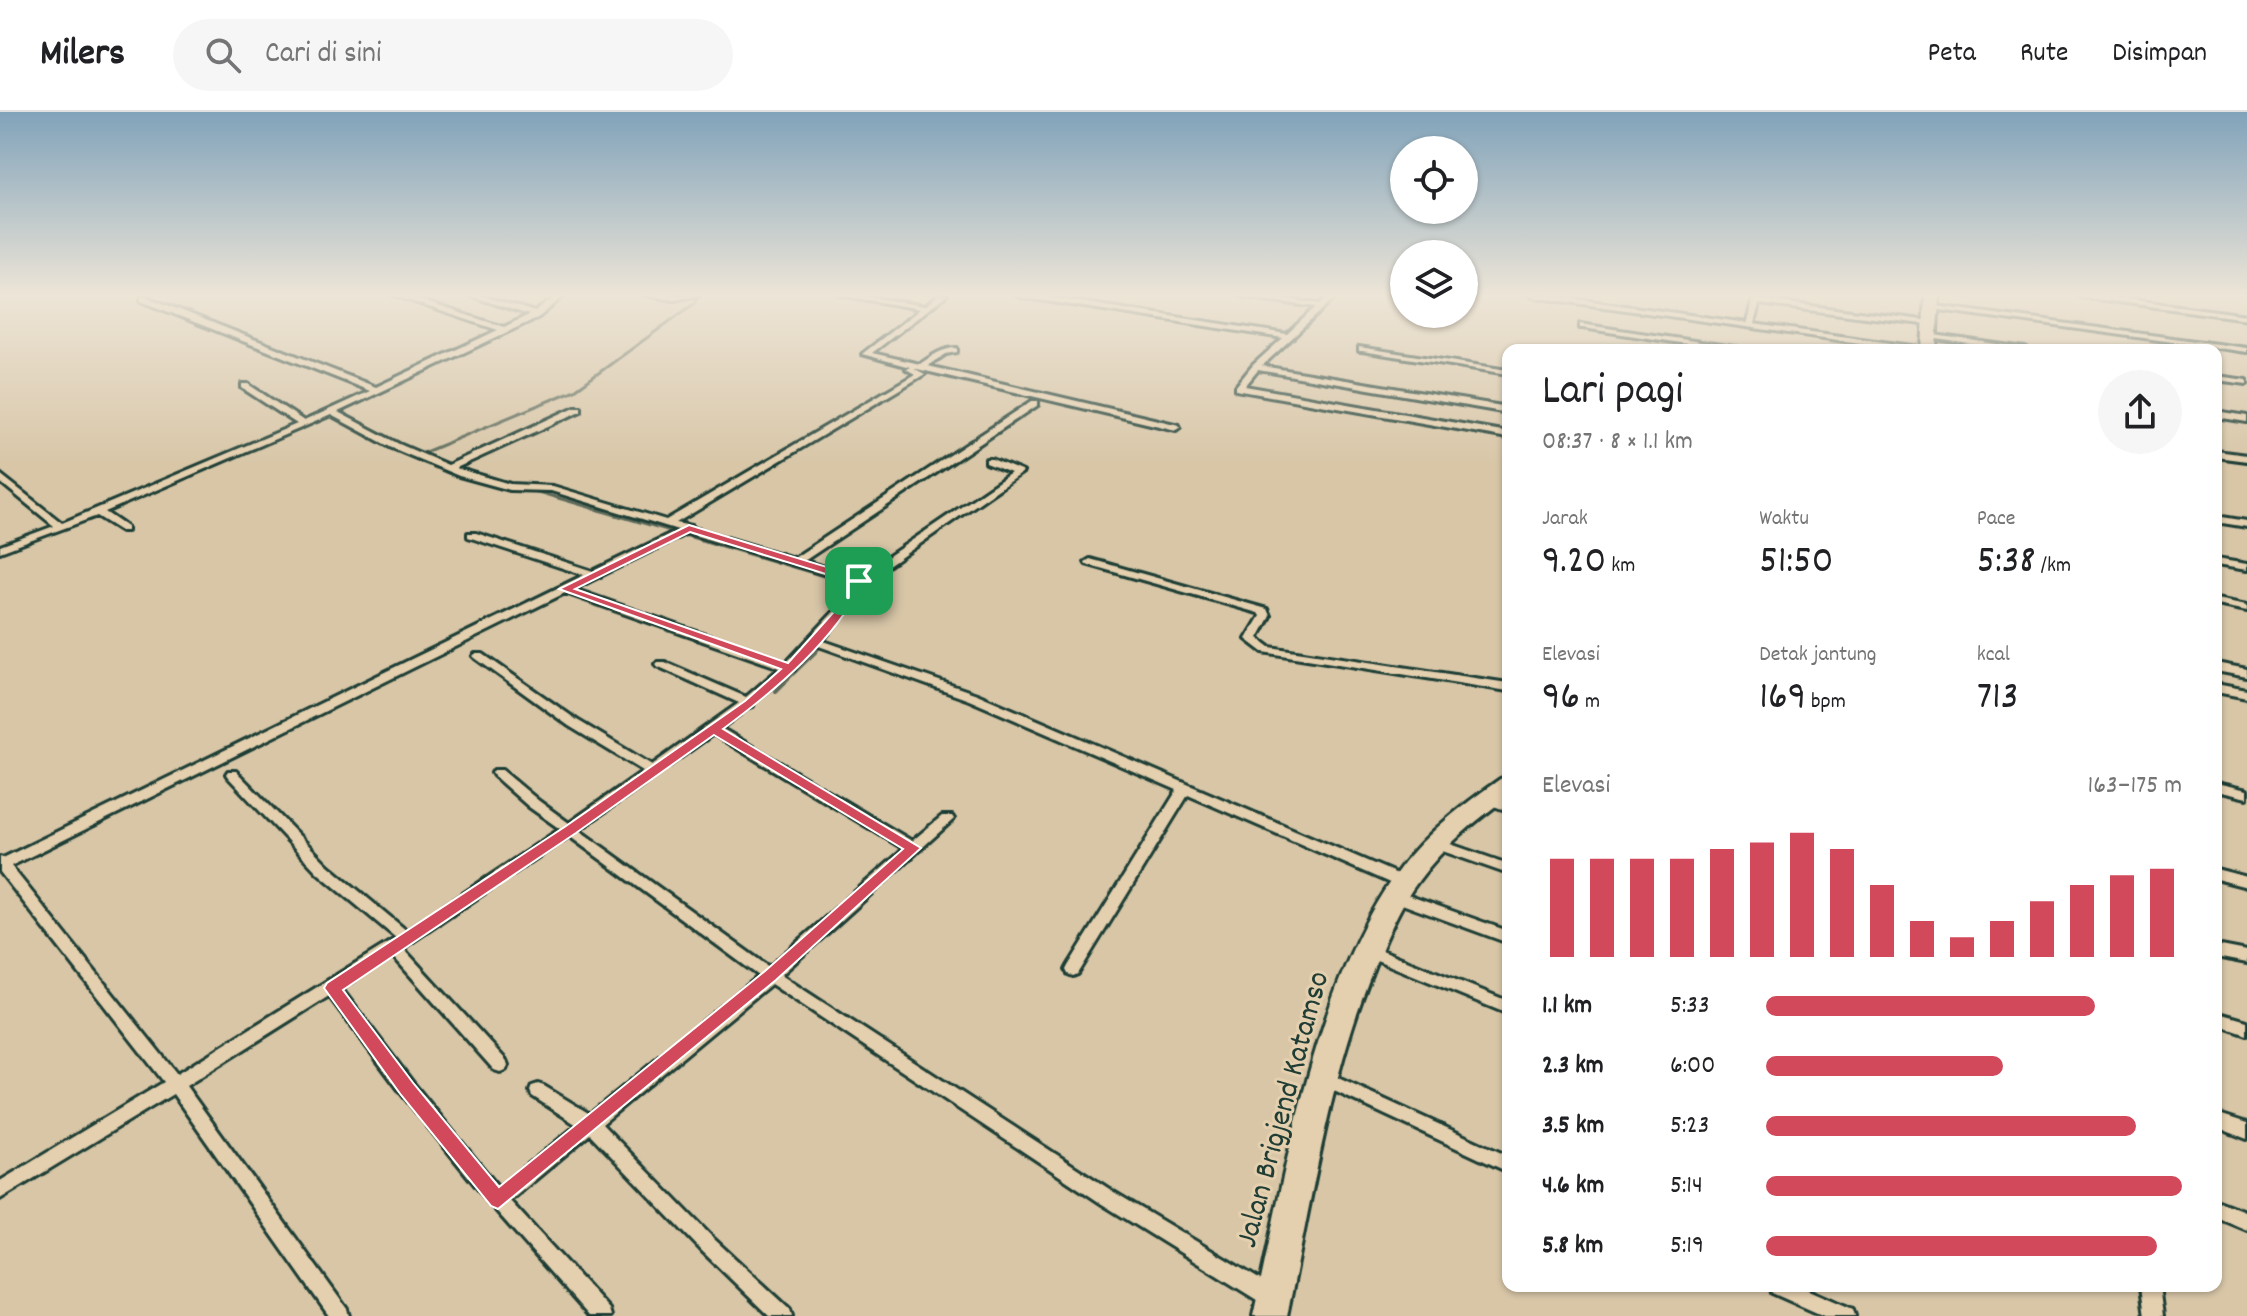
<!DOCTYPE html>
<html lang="id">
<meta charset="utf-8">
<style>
body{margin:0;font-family:Dekko,sans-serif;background:#f6f6f6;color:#202124;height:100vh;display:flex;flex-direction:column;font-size:30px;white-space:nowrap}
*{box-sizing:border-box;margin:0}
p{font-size:26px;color:#757577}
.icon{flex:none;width:44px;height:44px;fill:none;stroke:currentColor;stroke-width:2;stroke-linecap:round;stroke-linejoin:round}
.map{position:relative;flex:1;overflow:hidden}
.sheet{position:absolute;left:1502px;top:232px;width:720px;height:948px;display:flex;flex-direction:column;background:#fff;border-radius:16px;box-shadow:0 2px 6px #0004}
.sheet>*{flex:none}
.buttons{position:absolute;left:1390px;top:24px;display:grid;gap:16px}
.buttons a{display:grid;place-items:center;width:88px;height:88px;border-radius:50%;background:#fff;box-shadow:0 2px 6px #0004;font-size:40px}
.pin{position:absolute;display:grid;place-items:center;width:68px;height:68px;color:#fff;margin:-34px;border-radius:16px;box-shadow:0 4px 12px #0006}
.round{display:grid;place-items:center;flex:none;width:84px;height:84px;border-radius:42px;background:#f6f6f6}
.overview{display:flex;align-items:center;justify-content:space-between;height:136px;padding:0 40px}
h1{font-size:44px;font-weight:600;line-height:60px}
.stats{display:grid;grid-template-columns:repeat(3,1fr);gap:12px;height:136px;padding:8px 40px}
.stats div{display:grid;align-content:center}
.stats b{font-size:40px;font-weight:600}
.stats small{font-size:22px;font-weight:400}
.stats p{font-size:22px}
.chart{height:224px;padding:16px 40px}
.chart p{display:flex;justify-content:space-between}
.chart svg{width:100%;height:144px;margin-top:8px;stroke:#d1495b;stroke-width:6}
ul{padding:0 40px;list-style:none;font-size:26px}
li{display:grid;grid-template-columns:128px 96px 1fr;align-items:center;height:60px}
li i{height:20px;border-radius:10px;background:#d1495b}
header{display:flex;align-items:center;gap:48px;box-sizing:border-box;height:112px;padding:0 40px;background:#fff;border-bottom:2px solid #e0e0e0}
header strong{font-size:38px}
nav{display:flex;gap:44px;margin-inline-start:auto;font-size:28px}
.search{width:560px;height:72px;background:#f6f6f6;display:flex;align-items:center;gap:20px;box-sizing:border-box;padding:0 28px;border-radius:44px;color:#757577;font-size:30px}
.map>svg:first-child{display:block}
</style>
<header>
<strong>Milers</strong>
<div class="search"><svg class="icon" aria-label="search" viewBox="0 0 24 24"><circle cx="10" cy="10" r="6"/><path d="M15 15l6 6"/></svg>Cari di sini</div>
<nav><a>Peta</a><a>Rute</a><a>Disimpan</a></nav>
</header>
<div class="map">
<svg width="2247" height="1204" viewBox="0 0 2247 1204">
<rect width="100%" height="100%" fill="#d8c6a7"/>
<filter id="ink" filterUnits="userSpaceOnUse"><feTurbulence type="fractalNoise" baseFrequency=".0125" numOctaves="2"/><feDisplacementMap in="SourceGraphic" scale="16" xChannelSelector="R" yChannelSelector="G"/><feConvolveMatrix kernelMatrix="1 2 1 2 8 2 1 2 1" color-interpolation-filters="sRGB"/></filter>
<g filter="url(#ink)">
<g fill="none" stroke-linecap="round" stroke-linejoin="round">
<path stroke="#5d6b5a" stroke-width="3" d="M418,343L575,278L695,191L697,186L685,184
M485,365L515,373
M531,378L861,475L863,479L816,540L783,572
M382,572L683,424"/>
<path stroke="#5d6b5a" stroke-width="4" d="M776,579L785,570
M0,760L386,570"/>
<g stroke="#1f3d34" stroke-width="6">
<path id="street" d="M393,183H404L504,215L529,203L468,183H479L535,200L557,183H565L539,205L338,300L399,332L448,353L575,295H581V299L456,356L510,372L553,374L666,408L915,262L906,257L910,255L862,242L920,197L840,183H858L925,194L938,183H947L872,241L920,252C932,244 942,236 957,236V240L946,242L928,254L1179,313L1180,315L1176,318L913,256L925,262L676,411L692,414L694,416L794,446L1032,289H1038V293L804,449L858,465L1011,361L986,351V347H992L1023,360L864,471L852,492L821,528L977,582L1409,767L1411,771L1409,775L1404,776L1399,775L1188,683L1078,862L1073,864L1068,862L1066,858L1068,854L1177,678L969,588L816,533L795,555L794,558L790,559L754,590L753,594L749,595L721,616L912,729L942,704H952L954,707L781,863L1114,1080L1279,1179L1281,1186L1279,1193L1272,1195L1265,1193L1102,1092L771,872L602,1012L714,1127L790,1197L792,1204H769L702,1139L590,1022L510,1089L609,1197L611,1204H589L492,1094L402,982L329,884L186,974L347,1197L349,1204H329L173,982L0,1087V1069L164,970L0,760V745L3,746L584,463L468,425V421H476L593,459L678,418L551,379L510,378L459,364L392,336L331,303L105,400L127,415V419H121L97,404L0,440V434L54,414L0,370V362L62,411L297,312L242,276V272H248L304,309L370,279L141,189V185H147L376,275L498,218ZM687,421L853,471L840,493L786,551L574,477ZM565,481L780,556L746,585L665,550H657L655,552L657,554L739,591L652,653L577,608L483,542H475L473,544L475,546L569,614L643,659L569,711L539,689L502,658H494L492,661L494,664L529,695L560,717L407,819L328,753L236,659H228L226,662L228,665L318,761L396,826L177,962L11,754ZM713,622L904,737L769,855L579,718ZM569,724L759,864L590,1002L544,974L538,972L532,974L530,979L532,984L577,1013L499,1076L414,972L341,876L392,843L494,958L500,960L506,958L508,953L506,948L403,836Z
M644,183H699L674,188Z
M1016,183H1034L1287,222L1316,195L1244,185L1240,183H1259L1320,192L1330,183H1338L1262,254L1508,295V301L1258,258L1245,274L1508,320V326L1236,278V274L1253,253L1283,226L1020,185Z
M1529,183H1548L1747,211L1752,189L1756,187L1931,209L1935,211L1931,213L1759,192L1754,212L1926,236L1930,238H1909L1533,185Z
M2077,183H2097L2247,203V207L2081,185Z
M1929,193L2247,236V240L1932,197L1928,195Z
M1580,212L1741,236L1745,238H1726L1583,216H1580Z
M1927,222L2025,236L2029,238H2009L1930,226L1926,224Z
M1359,235L1508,258V262L1362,239H1359Z
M2216,264L2247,268V272L2216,268Z
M2216,299L2247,304V310L2216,305Z
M2216,339L2247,343V349L2216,345Z
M2216,404L2247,409V415L2216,410Z
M1090,447L1267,497L1270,504L1258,526L1270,535L1508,571V579L1263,540L1246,527L1260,504L1258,501L1086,452L1085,450Z
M2216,447L2247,452V458L2216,453Z
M2216,487L2247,493V499L2216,493Z
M2216,551L2247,557V565L2216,559Z
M2216,572L2247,578V586L2216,580Z
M2216,671L2247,678V686L2216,679Z
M1487,682L1508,689V699L1482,690L1481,687L1482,684Z
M1436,727L1508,752V762L1431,735L1429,732L1431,729Z
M2216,757L2247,765V775L2216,767Z
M1396,779L1508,819V831L1391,788L1389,784L1391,780Z
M1367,832L1508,889V902L1362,842L1360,838L1362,834Z
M2216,833L2247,839V851L2216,845Z
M2216,900L2247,909V923L2216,912Z
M1325,960L1508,1044V1060L1319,972L1317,967L1319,962Z
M2216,1001L2247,1011V1027L2216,1015Z
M2216,1088L2247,1100V1118L2216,1105Z
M1770,1174H1800L1853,1197L1855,1204H1824L1772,1181Z
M2141,1174H2159L2163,1204H2145Z"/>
</g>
<g stroke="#1f3d34" stroke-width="6">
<path id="highway" d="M1925,183H1939L1936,238H1922Z
M1508,665V685C1475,709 1443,735 1419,768C1399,794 1387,825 1374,855C1329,966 1312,1087 1287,1204H1253C1284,1068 1315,867 1400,756C1427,720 1463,693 1500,667Z"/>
</g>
<use href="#street" fill="#e4cfae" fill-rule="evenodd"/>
<use href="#highway" fill="#e4cfae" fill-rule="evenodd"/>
</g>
</g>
<linearGradient id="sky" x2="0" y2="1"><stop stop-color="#81a3ba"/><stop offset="0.52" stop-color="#ede5d7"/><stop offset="1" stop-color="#ede5d7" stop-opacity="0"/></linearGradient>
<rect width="2247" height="352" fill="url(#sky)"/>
<path fill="#d1495b" stroke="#fff" stroke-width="2" fill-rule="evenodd" d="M689,413L863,466L864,469C834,529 777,577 723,617L921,736L776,868L498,1097L491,1094L401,983L324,876L327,871L566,714L745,589L781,557L559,477ZM690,420L852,470L841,492L788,551L575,477ZM714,623L903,737L765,859L499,1075L414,972L343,878L576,721Z"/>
<g text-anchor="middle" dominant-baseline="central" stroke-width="6" stroke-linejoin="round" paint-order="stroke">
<g font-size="32" fill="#1f3d34" stroke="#e4cfae">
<text transform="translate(1285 998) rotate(-75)">Jalan Brigjend Katamso</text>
</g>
</g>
</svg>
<div class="buttons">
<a><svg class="icon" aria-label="locate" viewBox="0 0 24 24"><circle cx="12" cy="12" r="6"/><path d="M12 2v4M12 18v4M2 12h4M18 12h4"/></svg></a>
<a><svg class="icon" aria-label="layers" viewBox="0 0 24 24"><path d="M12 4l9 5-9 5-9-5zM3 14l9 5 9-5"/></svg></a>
</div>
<div class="pin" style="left:859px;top:469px;background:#1e9e55"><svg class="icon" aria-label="arrive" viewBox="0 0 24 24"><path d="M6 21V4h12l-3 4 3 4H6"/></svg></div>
<section class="sheet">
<div class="overview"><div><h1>Lari pagi</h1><p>08:37 · 8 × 1.1 km</p></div><a class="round"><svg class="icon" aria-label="share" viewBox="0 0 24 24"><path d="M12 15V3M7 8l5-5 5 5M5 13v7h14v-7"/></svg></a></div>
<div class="stats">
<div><p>Jarak</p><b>9.20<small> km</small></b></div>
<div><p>Waktu</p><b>51:50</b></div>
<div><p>Pace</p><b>5:38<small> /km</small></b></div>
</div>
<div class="stats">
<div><p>Elevasi</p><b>96<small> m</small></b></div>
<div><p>Detak jantung</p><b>169<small> bpm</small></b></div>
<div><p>kcal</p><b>713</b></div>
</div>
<div class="chart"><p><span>Elevasi</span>163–175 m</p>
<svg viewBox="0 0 160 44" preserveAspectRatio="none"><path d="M5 44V14M15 44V14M25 44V14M35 44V14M45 44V11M55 44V9M65 44V6M75 44V11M85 44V22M95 44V33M105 44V38M115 44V33M125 44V27M135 44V22M145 44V19M155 44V17"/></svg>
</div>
<ul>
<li><b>1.1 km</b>5:33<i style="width:79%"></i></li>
<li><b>2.3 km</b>6:00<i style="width:57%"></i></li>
<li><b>3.5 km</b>5:23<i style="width:89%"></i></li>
<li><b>4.6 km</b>5:14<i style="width:100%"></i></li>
<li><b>5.8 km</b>5:19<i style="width:94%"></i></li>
</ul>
</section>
</div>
